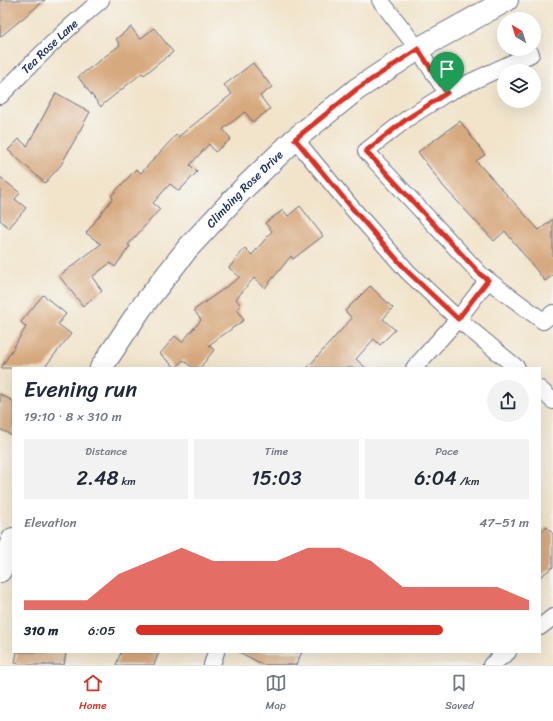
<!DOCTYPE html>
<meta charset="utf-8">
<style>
body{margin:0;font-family:Sriracha,sans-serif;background:#f2f2f3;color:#1f2937;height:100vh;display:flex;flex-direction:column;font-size:15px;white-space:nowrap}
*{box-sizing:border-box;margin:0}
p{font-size:13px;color:#747a83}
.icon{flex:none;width:22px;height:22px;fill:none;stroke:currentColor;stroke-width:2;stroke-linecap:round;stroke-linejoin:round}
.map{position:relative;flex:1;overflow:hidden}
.drawer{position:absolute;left:12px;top:367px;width:529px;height:286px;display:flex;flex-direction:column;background:#fff;border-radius:0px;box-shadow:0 4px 16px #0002}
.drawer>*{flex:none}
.needle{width:26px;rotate:322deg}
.controls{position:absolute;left:497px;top:12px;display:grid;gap:8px}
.controls a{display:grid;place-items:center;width:44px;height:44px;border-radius:50%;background:#fff;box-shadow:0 4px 16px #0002;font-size:20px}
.pin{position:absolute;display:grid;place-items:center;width:34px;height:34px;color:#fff;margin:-41px -17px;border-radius:50% 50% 50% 0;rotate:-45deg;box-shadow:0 0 4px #0007}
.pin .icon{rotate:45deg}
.round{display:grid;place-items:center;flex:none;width:42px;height:42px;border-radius:21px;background:#f2f2f3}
.headline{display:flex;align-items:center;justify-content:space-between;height:68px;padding:0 12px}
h1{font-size:22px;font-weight:600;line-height:30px}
.figures{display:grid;grid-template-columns:repeat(3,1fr);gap:6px;height:68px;padding:4px 12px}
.figures div{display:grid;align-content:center;border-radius:0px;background:#f2f2f3;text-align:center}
.figures b{font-size:20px;font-weight:600}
.figures small{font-size:11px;font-weight:400}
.figures p{font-size:11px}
.chart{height:112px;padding:8px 12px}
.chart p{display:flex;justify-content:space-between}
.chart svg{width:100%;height:72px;margin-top:4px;fill:#d93025;opacity:.7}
ul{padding:0 12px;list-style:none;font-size:13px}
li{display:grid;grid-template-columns:64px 48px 1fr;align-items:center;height:30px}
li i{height:10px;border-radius:5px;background:#d93025}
.tabs{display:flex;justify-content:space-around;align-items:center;height:56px;border-top:1px solid #e0e1e3;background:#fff;font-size:11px;color:#747a83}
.tabs a{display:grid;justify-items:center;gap:2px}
.tabs .on{color:#d93025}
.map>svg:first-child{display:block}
</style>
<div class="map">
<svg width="553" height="665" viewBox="0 0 553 665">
<rect width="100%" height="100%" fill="#f6f6f2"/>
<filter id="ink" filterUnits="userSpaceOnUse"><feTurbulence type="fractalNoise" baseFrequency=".025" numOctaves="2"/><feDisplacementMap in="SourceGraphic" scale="8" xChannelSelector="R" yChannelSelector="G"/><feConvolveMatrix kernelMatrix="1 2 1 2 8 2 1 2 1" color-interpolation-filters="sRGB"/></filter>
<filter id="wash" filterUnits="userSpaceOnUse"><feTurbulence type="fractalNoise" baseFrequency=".012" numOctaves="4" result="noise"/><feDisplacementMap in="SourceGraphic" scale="16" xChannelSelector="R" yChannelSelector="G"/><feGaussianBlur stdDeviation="0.9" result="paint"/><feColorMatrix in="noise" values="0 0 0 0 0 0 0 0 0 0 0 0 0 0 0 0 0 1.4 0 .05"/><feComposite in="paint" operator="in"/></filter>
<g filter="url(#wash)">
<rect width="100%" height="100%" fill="#f1e4cb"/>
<g id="blocks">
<path fill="#d7a97e" d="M0,0H45L0,37Z
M131,27L140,39L154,28L173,52L144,75L142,73L101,106V107L78,77L120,45L116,39Z
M253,63L272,87L260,96L270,109L253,122L245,112L223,129L231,139L215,152L209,144L190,165L197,172L179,191L170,184L153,203L160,209L128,245L130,246L115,267L110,263L92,277L102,291L83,306L59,276L101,244L86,233L113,198L111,196L136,169L141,173L176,135L178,137L232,94L224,85Z
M56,93L90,112L61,165L45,183L8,150L19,139L27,146Z
M460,121L485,155L476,161L539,230L553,219V275L545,281L505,231L494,241L444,187L418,152Z
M0,177L20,193L15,199L26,208L9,228L0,220Z
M300,206L323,236L293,259L291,256L265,288L254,278L236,299L241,306L237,309L244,320L209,345L214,350L200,368H193L183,360L176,368L160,354L175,336L182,342L201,320L194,310L240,277L229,268L245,248L252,255L272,231L265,223L283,210L288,216Z
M370,286L393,308L383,319L395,330L380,345L374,339L356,359L366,368H307L352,318L345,311Z
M43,295L66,314L58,324L71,334L44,368H1L26,327L21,322Z
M0,394L13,401V436L0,429Z
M547,527L553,534V567L540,577V533Z
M17,652H66L64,665H24L15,663Z
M121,652H159L154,665H116Z
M239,652H302L296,665H264Z"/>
</g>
</g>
<g filter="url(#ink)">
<use href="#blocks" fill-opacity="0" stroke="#666e84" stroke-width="1"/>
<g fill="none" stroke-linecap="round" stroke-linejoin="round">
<g stroke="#666e84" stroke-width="18">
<g id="street">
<path d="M380,0L418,49L447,93"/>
<path d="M531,54L447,93L408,118L366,151L481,275L543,321L553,313"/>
<path id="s1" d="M0,96C32,62 65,30 101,0"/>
<path d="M295,139L352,208L408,272L458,319L517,368"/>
<path d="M414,368L458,319L488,280"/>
<path d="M540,389L553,401"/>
<path d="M540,627L553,617"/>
<path d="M212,665L216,652"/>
<path d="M491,665L508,652"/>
</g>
</g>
<g stroke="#666e84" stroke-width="24">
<g id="secondary">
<path id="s2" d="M101,368L141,308L188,248L242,190L295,139L357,89L418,49L507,0"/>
<path d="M0,571L13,539"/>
</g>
</g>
<use href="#street" stroke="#fff" stroke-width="16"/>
<use href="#secondary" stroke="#fff" stroke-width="22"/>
</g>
</g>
<g fill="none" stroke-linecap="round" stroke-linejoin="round" filter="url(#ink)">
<g stroke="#fff" stroke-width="8">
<path id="route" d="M418,49L447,93L408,118L366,151L481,275L488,280L458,319L408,272L352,208L295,139L357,89Z"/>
</g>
<use href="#route" stroke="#d93025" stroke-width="5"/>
</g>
<g text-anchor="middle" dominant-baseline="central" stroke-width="3" stroke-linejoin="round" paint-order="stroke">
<g font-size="12" fill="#1b2f5e" stroke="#f6f6f2">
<text stroke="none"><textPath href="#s1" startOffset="70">Tea Rose Lane</textPath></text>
<text stroke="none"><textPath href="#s2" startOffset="230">Climbing Rose Drive</textPath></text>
</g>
</g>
</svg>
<div class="controls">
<a><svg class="needle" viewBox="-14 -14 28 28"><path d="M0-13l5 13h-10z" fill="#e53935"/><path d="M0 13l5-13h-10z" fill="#747a83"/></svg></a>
<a><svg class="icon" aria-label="layers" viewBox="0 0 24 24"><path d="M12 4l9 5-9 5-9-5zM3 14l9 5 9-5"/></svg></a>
</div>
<div class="pin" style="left:447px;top:93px;background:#1e9e55"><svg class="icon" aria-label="arrive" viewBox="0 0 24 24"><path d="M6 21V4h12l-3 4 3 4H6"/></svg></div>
<section class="drawer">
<div class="headline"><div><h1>Evening run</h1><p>19:10 · 8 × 310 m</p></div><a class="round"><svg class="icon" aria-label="share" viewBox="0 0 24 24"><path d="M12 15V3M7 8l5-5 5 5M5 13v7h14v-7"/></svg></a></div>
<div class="figures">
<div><p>Distance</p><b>2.48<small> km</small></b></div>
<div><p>Time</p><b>15:03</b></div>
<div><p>Pace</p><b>6:04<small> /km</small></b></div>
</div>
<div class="chart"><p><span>Elevation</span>47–51 m</p>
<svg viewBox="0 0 160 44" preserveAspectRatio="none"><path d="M0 44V38L10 38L20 38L30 22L40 14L50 6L60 14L70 14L80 14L90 6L100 6L110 14L120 30L130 30L140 30L150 30L160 38V44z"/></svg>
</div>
<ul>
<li><b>310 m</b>6:05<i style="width:78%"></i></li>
</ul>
</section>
</div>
<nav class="tabs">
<a class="on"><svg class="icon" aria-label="home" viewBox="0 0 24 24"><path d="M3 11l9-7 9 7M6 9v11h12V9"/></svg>Home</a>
<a><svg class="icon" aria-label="map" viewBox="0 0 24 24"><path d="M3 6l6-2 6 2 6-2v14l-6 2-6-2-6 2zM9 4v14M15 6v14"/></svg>Map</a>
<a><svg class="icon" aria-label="saved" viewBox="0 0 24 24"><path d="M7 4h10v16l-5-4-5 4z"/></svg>Saved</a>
</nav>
